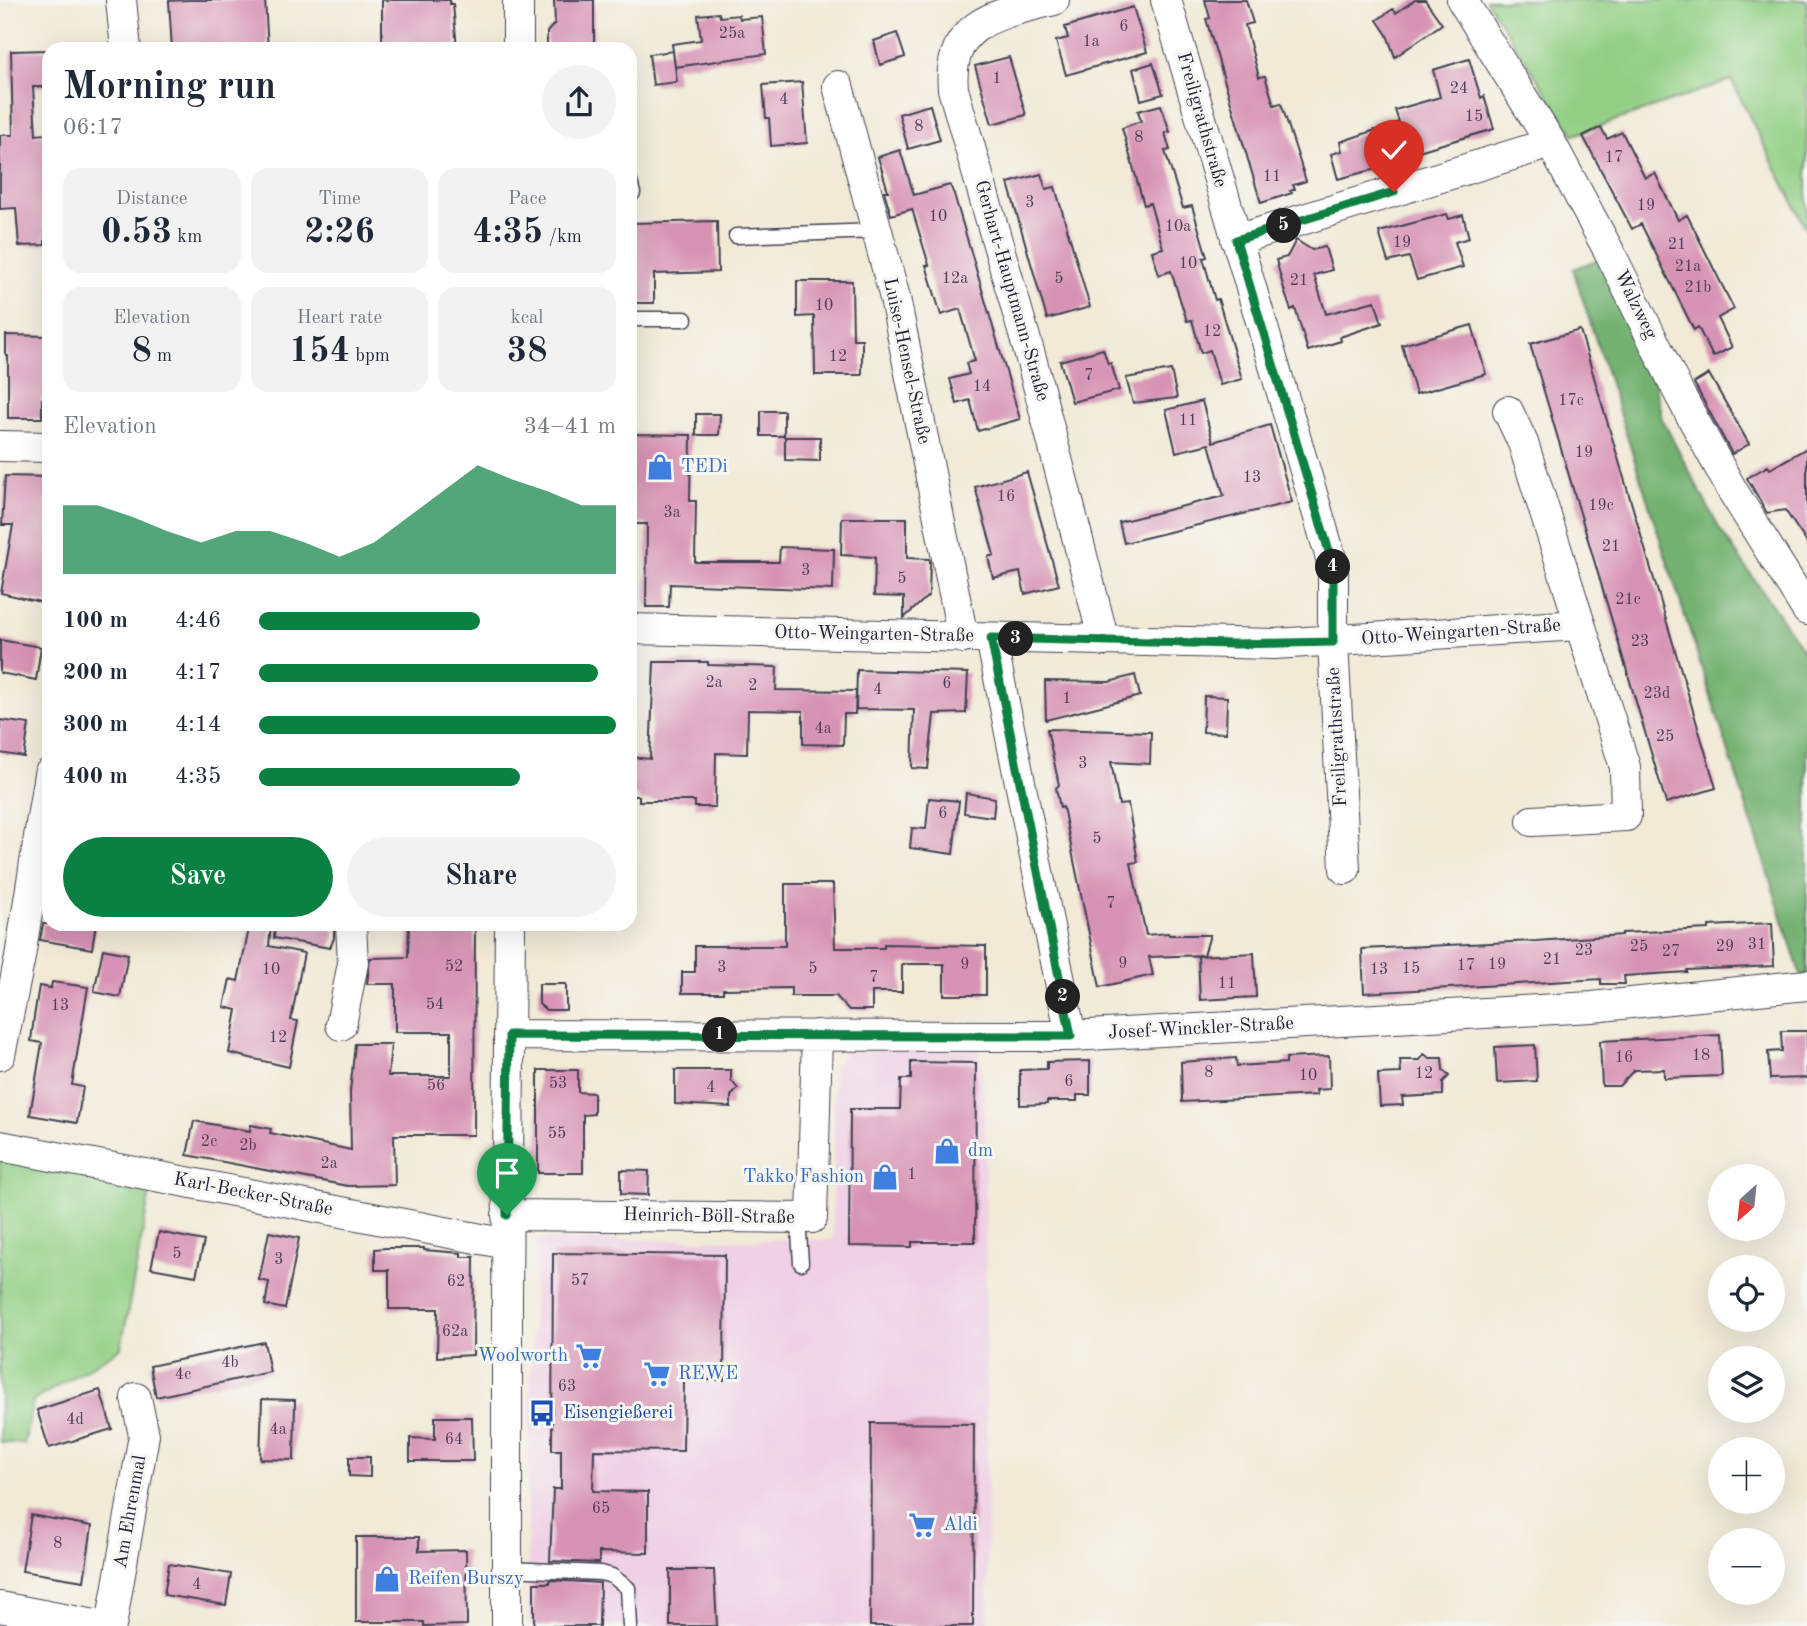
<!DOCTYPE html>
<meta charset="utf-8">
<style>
body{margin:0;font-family:"Old Standard TT",serif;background:#f2f2f3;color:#1f2937;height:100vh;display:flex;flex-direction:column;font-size:26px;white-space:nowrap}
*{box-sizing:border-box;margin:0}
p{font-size:23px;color:#747a83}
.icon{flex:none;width:38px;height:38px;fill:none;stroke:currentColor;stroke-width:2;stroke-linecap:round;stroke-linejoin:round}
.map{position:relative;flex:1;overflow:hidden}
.panel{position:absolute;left:42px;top:42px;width:595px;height:889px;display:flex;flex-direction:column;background:#fff;border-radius:21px;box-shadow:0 7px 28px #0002}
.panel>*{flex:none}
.needle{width:46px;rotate:207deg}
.buttons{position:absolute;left:1708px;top:1164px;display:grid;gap:14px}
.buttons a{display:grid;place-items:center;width:77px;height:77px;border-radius:50%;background:#fff;box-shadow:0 7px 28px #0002;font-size:35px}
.pin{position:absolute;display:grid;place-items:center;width:60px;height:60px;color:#fff;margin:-72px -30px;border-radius:50% 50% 50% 0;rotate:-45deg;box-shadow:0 0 7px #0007}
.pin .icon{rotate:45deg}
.km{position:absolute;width:35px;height:35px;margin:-18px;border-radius:50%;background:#222;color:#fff;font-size:19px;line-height:35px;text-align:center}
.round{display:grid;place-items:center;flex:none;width:74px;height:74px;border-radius:37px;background:#f2f2f3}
.summary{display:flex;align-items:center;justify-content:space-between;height:119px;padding:0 21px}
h1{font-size:38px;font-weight:700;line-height:52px}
.figures{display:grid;grid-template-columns:repeat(3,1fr);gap:10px;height:119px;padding:7px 21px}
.figures div{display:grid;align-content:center;border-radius:18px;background:#f2f2f3;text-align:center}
.figures b{font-size:35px;font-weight:700}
.figures small{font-size:19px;font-weight:400}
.figures p{font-size:19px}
.chart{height:196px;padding:14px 21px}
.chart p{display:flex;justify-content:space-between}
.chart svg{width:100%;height:126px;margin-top:7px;fill:#0b8043;opacity:.7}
.action{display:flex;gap:14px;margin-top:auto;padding:14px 21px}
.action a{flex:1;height:80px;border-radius:42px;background:#0b8043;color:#fff;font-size:28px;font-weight:700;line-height:80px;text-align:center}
.action a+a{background:#f2f2f3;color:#1f2937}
ul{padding:0 21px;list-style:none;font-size:23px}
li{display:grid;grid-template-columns:112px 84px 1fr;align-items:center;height:52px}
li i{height:18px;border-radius:9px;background:#0b8043}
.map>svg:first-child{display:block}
</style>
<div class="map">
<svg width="1807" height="1626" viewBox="0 0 1807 1626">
<rect width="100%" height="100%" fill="#f6f6f2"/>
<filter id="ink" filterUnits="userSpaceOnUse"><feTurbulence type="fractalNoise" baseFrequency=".0143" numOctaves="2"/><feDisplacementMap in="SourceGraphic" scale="14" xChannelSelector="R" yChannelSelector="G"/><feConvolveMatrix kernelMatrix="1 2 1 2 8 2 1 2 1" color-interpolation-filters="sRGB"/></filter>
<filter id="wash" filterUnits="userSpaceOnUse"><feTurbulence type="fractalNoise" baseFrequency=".00686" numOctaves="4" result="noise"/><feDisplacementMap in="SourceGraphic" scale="28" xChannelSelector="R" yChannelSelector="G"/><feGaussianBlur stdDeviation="1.57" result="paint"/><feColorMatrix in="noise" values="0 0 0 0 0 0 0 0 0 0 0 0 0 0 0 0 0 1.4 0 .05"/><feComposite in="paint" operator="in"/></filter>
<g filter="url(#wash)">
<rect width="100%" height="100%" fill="#f1ead7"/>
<path fill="#efd0e5" d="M980,1049L985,1136L988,1626H529L527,1490L536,1240H833L834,1069L845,1052Z"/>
<path fill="#92cf84" stroke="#5a7860" stroke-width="2" d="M1486,0H1807V230L1731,80L1574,135Z
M0,1146L153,1176L121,1348L33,1401L24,1444L0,1442Z"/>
<path fill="#75b272" stroke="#4c6a56" stroke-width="2" d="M1600,259L1655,378V386L1662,419L1719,528L1807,656V975L1801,976L1573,269Z"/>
<g id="blocks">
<path fill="#d793b4" d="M187,0H265L268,49H172L169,1Z
M382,0H450V4H453L457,49H382Z
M554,0H594V49H547V32L555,23Z
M1205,0H1246L1253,23L1245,25L1259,77L1265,76L1274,105L1281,103L1306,181L1293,185L1295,189L1290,191L1292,193L1261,203L1206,19L1210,18Z
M1415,0H1425L1442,24L1395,57L1387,35L1377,20L1393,9L1396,13Z
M1133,7L1147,52L1066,75L1056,41L1068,38L1065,27Z
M719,13L720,17L739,15L740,19L762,17L766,54L675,67L672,44L701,40L698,15Z
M897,33L905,57L880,65L874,41Z
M49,50V87H33L36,135L46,134L49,224H45V245L19,246L16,208L0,209V135H13L11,51Z
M673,51L677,82L653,85L649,54Z
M1009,57L1026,115L992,124L975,66Z
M1469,59L1481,98L1484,96L1494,129L1408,154L1410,160L1338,179L1331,154L1342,151L1340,142L1399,122L1395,110L1440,97L1433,70Z
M1153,63L1163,94L1141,100L1133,69Z
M802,82L807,143L771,146L769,118H766L763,85Z
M930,105L940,140L908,149L899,114Z
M1161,105L1170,132L1165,133L1170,150L1165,151L1183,208L1192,206L1207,257L1203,258L1215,300L1218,299L1242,379L1220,385L1210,350L1201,353L1192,320L1187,321L1171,271L1159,275L1152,251L1163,248L1150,203L1144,205L1122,128L1141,121L1138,111Z
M1601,127L1607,139L1622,132L1645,178L1655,173L1678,220L1687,215L1734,309L1718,318L1732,347L1713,357L1698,327L1694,330L1641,224L1632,229L1583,136Z
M900,150L914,195L950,185L954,194L1020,419L978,431L970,400L957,404L950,379L969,374L966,363L975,361L960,309L941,315L926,265H929L912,209L891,215L884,191H888L878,157Z
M1041,174L1046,189L1055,187L1090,307L1047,319L1008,183Z
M1447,214L1449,219L1463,215L1469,238L1455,242L1463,267L1417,280L1409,257L1388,262L1379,232Z
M717,221L718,272L654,274V303H630V223Z
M1296,240L1312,250L1325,247L1332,270L1314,275L1326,314L1375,301L1382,323L1340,337L1341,341L1308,351L1295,308L1291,310L1286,296L1276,260L1287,257Z
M797,281H852L853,339H862V375H815L814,316L797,317Z
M1472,325L1486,374L1416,394L1402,345Z
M1580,330L1716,788L1666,803L1530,344Z
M6,335L49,336V399H42V418H8V356H6Z
M1103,349L1108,364L1111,363L1119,390L1072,402L1060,361Z
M1171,370L1177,398L1133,403L1126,378Z
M1709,374L1749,444L1732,454L1694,383Z
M1202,401L1213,442L1270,425L1292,502L1124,543L1119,522L1224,496L1209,444L1176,452L1166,410Z
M761,411H784V436H761Z
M696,414H720L719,435H696Z
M630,434L691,435L690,501H696L695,562H779L780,547L834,549L833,590L670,584L669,607H646L647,524H630Z
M785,437H820V461L785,460Z
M1807,448V543L1785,510L1767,513L1747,478L1768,466L1770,469Z
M1027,472L1059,585L1025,594L1020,572L993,578L988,557L994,555L975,487Z
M5,476L49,477V604L1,593L13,525H2Z
M842,518H907V558L929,559L930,561L929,595L904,618V597L874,596L875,557L841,555Z
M0,640L41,647L36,680L0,673Z
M654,662H708V665L777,667L776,690L856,691L855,714H844L843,745L803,744V711L748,710L747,754L716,753L715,807H695V801H639V796H630V757L650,759Z
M857,670L968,673L966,713L934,714L928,769L912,768L914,710L856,709Z
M1135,675L1140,696L1046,720L1045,681L1109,682Z
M1204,696L1227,697L1226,733L1203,732Z
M0,720L29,724L24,757L0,753Z
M1047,729L1151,732L1150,764L1111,762L1119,805L1128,804L1138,862L1131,863L1146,935L1168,933L1169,935H1210L1204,955L1149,957L1153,975L1100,987L1063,807L1060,808L1056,788L1059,785Z
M966,793L995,798L993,817L964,813Z
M929,798L959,801L953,854L910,848L912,828L926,829Z
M785,884H833L835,948H884V944L986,946V995H944V964H902V992H872V1010H849L836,996H791V988L723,989V993H682V972H695V946H785Z
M1772,923L1774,966L1687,970V972L1624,976L1625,984H1601V979L1364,993L1362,949L1536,941L1622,935V933L1709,929V926Z
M43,924H96L92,949L40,940Z
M250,924H271L269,946L304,953L291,1020L298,1021L289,1067L229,1053L237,1010L224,1007L230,979L238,981Z
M409,924H475L474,1135H394L395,1185L348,1186L187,1155L194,1121L250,1131L251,1125L271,1129L270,1133L351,1150L350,1092L355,1044H391L388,1076H451V1032H395V984H367L370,958L408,957Z
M275,926L334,928V938L330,948L274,938Z
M103,949L128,954L120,997L94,992Z
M1254,953L1256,997L1200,1000L1198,956Z
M52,982L88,987L72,1085L83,1087L77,1123L30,1115L42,1043L31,1041L34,1017L39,986L51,988Z
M539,984H566V1010H546L539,1004Z
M1781,1031H1807V1078L1770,1079L1768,1052L1782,1051Z
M1720,1035L1722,1076L1664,1078V1069L1634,1070L1619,1086H1602L1600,1041Z
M1535,1045L1537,1081L1497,1083L1495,1047Z
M1424,1054L1430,1058H1442L1443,1070L1449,1076L1443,1082V1095L1402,1097L1403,1105L1380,1106L1378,1074L1401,1073L1400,1060H1420Z
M1329,1056L1330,1089L1316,1090L1317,1095L1182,1102L1181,1062L1236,1058L1237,1066L1286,1063V1058Z
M1090,1061V1095H1077V1101H1047V1104L1020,1105V1070L1047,1069V1062Z
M911,1062L976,1063L975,1242H912V1247L849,1246L850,1109H900L901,1079H911Z
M538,1070H578V1092L594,1093V1114L583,1115V1173H538Z
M675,1070H731V1080L738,1089L731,1096V1107L675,1104Z
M621,1170L649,1171L648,1195L621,1194Z
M159,1232L204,1241L196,1276L151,1268Z
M269,1232L299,1238L285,1309L265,1305L269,1282L259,1280Z
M386,1248H424V1250L461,1253V1257H474L473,1355L437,1357L438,1309H389V1270H375V1249Z
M553,1253L725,1255L724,1380H684L683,1451L594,1450L593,1491L648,1492V1553L599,1552V1563L550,1561L553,1489H561V1450H552Z
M264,1342L270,1372L156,1397L150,1366Z
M100,1390L112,1429L49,1448L37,1410Z
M262,1399L295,1400L294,1460L260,1459Z
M435,1417H472L473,1461H410V1438L435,1439Z
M871,1423L974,1424L973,1626H870Z
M349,1457H370V1477L349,1476Z
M31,1515L92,1526L84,1581L22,1571Z
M356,1537H419V1551L466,1550L467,1625L424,1626V1622H356Z
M169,1564L231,1574L226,1605L164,1595Z
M670,1570H714L717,1626H670Z
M550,1580L600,1583L599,1626H534V1583H550Z"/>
</g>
</g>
<g filter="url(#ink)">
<use href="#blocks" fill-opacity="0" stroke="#414052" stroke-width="2"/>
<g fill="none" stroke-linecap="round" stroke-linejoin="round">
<g stroke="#414052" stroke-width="17">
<path id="service" d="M630,182L633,193
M736,236L878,231
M630,319H685
M798,1218L801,1263
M507,1569L601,1573L612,1576L628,1588L630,1626"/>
</g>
<g stroke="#414052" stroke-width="32">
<path id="minor" d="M121,0L126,49
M1054,0C1000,14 947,20 953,89L1032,362L1104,641
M1166,0L1333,565V642L1345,869
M1462,0L1551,143L1611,255L1680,395L1732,490L1807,610
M518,49V0
M838,86L895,298L963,638
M1236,240L1551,143
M1508,411L1523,443L1625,767L1626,816L1532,821
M0,446L49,447
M630,629L1274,644L1579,625
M991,638L1071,1036
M341,1025L353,963L351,924
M509,1035L1071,1036L1592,1007L1807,985
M0,1055L20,957L49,774
M0,1146L507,1244
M507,1215L812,1218L817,1035
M0,1607L100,1626
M111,1626L144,1435L136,1398
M507,1626V1300L510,924"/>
</g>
<use href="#service" stroke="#fff" stroke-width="14"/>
<use href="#minor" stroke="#fff" stroke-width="30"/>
</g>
</g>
<g fill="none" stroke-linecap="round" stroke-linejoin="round" filter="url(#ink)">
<g stroke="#fff" stroke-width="14">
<path id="route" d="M507,1215L509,1035L1071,1036L991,638L1233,644L1333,642V565L1236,240L1394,192"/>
</g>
<use href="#route" stroke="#0b8043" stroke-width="9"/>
</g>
<defs>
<g id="shop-bare" transform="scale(2.1)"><path d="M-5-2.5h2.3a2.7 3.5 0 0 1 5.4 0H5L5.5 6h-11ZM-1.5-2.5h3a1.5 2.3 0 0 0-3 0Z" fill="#3f7fe0" stroke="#f6f6f2" stroke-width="2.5" paint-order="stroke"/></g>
<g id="supermarket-bare" transform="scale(2.1)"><path d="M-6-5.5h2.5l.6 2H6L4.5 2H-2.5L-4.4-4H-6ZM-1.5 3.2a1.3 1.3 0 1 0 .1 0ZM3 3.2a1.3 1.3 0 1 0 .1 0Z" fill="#3f7fe0" stroke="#f6f6f2" stroke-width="2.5" paint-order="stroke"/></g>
<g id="bus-bare" transform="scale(2.1)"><path d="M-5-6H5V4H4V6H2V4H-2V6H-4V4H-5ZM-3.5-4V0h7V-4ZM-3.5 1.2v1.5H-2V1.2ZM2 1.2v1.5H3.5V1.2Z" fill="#1a4fb4" stroke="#f6f6f2" stroke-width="2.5" paint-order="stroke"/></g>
</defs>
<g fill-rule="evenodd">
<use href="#shop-bare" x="660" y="467"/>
<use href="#shop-bare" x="947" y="1151"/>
<use href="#shop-bare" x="885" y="1177"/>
<use href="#supermarket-bare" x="589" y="1356"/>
<use href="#supermarket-bare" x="657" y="1374"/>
<use href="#bus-bare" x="542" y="1413"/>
<use href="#supermarket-bare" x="922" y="1525"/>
<use href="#shop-bare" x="387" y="1579"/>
</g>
<g text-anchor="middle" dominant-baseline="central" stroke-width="6" stroke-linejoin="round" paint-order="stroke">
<g font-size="16" fill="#4f3e59">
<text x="1124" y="27">6</text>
<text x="732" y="34">25a</text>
<text x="1091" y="42">1a</text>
<text x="997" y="79">1</text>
<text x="1459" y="89">24</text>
<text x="784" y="100">4</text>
<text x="1474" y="117">15</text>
<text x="919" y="127">8</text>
<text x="1139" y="138">8</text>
<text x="1614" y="158">17</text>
<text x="1272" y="177">11</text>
<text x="1030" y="203">3</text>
<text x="1646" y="206">19</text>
<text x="938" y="217">10</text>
<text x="1178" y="227">10a</text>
<text x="1402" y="243">19</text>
<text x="1677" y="245">21</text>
<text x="1188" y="264">10</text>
<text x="1688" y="267">21a</text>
<text x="955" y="279">12a</text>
<text x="1059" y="279">5</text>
<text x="1299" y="281">21</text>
<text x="1698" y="288">21b</text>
<text x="824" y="306">10</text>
<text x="1212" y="332">12</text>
<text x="838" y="357">12</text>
<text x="1089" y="376">7</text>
<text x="982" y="387">14</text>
<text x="1571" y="401">17c</text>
<text x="1188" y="421">11</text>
<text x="1584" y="453">19</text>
<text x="1252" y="478">13</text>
<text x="1006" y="497">16</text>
<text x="1601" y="506">19c</text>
<text x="672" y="513">3a</text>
<text x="1611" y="547">21</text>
<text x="806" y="571">3</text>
<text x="902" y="579">5</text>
<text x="1628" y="600">21c</text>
<text x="1640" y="642">23</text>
<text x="714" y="683">2a</text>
<text x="947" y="684">6</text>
<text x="753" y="686">2</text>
<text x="878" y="690">4</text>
<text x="1657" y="694">23d</text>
<text x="1067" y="699">1</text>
<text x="823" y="729">4a</text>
<text x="1665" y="737">25</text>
<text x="1083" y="764">3</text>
<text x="943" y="814">6</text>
<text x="1097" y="839">5</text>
<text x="1111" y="904">7</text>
<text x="1757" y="945">31</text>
<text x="1639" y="947">25</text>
<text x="1725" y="947">29</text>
<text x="1584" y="951">23</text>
<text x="1671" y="952">27</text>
<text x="1552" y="960">21</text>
<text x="1123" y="964">9</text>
<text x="965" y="965">9</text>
<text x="1497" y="965">19</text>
<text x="1466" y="966">17</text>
<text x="454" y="967">52</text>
<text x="722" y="968">3</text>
<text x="813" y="969">5</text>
<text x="1411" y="969">15</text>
<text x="271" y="970">10</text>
<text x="1379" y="970">13</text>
<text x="874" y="978">7</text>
<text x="1227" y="984">11</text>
<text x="435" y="1005">54</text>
<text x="60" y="1006">13</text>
<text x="278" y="1038">12</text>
<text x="1701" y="1056">18</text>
<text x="1624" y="1058">16</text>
<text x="1209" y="1073">8</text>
<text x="1424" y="1074">12</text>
<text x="1308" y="1076">10</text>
<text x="1069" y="1082">6</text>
<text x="558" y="1084">53</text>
<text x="436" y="1086">56</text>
<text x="711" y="1088">4</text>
<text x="557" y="1134">55</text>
<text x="209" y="1142">2c</text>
<text x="248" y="1146">2b</text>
<text x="329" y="1164">2a</text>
<text x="912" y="1175">1</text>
<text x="177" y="1254">5</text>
<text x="279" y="1260">3</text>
<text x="580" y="1281">57</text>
<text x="456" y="1282">62</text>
<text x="455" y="1332">62a</text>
<text x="230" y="1363">4b</text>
<text x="183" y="1375">4c</text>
<text x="567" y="1387">63</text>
<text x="75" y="1420">4d</text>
<text x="278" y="1430">4a</text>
<text x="454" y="1440">64</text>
<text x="601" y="1509">65</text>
<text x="58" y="1544">8</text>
<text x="197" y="1585">4</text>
</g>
<g font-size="19" fill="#22223b" stroke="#f6f6f2">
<text transform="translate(1201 120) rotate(74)">Freiligrathstraße</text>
<text transform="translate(1011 291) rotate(74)">Gerhart-Hauptmann-Straße</text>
<text transform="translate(1635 305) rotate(64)">Walzweg</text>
<text transform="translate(906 361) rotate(78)">Luise-Hensel-Straße</text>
<text transform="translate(1461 633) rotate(-4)">Otto-Weingarten-Straße</text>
<text transform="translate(874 635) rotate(1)">Otto-Weingarten-Straße</text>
<text transform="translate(1338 737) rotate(-93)">Freiligrathstraße</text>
<text transform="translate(1201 1029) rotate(-3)">Josef-Winckler-Straße</text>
<text transform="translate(253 1195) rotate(11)">Karl-Becker-Straße</text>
<text transform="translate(709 1217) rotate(1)">Heinrich-Böll-Straße</text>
<text transform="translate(131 1512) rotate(-80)">Am Ehrenmal</text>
</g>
<g font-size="19" fill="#366cbe" stroke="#f6f6f2" text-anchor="start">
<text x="681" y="467">TEDi</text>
<text x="968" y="1151">dm</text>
<text x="864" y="1177" text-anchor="end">Takko Fashion</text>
<text x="568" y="1356" text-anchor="end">Woolworth</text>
<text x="678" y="1374">REWE</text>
<text x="943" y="1525">Aldi</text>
<text x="408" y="1579">Reifen Burszy</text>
</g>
<g font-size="19" fill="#164399" stroke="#f6f6f2" text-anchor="start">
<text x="563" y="1413">Eisengießerei</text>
</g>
</g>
</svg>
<div class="buttons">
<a><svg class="needle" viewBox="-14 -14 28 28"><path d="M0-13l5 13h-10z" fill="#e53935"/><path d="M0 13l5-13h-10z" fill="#747a83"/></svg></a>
<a><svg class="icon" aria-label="locate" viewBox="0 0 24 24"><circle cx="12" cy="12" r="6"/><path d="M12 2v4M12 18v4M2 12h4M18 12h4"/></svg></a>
<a><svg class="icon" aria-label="layers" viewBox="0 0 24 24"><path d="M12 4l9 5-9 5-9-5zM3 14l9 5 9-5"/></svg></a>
<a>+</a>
<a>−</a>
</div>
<div class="pin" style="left:507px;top:1215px;background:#1e9e55"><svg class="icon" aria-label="arrive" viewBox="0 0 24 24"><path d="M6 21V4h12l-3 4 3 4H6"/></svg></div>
<div class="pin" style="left:1394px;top:192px;background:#d93025"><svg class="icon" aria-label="check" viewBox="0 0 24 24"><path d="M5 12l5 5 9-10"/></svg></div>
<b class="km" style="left:720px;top:1035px">1</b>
<b class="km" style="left:1063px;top:997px">2</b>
<b class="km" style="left:1016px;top:639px">3</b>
<b class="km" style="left:1333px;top:567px">4</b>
<b class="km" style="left:1284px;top:226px">5</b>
<section class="panel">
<div class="summary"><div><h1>Morning run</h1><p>06:17</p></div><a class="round"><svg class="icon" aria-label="share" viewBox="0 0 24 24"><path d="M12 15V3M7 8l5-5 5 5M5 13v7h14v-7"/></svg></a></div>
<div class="figures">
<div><p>Distance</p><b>0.53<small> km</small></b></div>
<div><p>Time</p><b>2:26</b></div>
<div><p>Pace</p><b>4:35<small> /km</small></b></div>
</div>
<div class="figures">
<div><p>Elevation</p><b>8<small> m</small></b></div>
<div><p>Heart rate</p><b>154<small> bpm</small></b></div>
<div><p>kcal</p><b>38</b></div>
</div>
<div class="chart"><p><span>Elevation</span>34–41 m</p>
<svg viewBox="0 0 160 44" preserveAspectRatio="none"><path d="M0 44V20L10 20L20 24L30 29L40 33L50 29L60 29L70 33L80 38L90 33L100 24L110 15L120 6L130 11L140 15L150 20L160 20V44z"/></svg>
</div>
<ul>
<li><b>100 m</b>4:46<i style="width:62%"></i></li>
<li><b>200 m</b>4:17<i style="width:95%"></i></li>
<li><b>300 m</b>4:14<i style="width:100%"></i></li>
<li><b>400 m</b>4:35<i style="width:73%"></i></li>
</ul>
<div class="action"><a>Save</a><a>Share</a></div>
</section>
</div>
